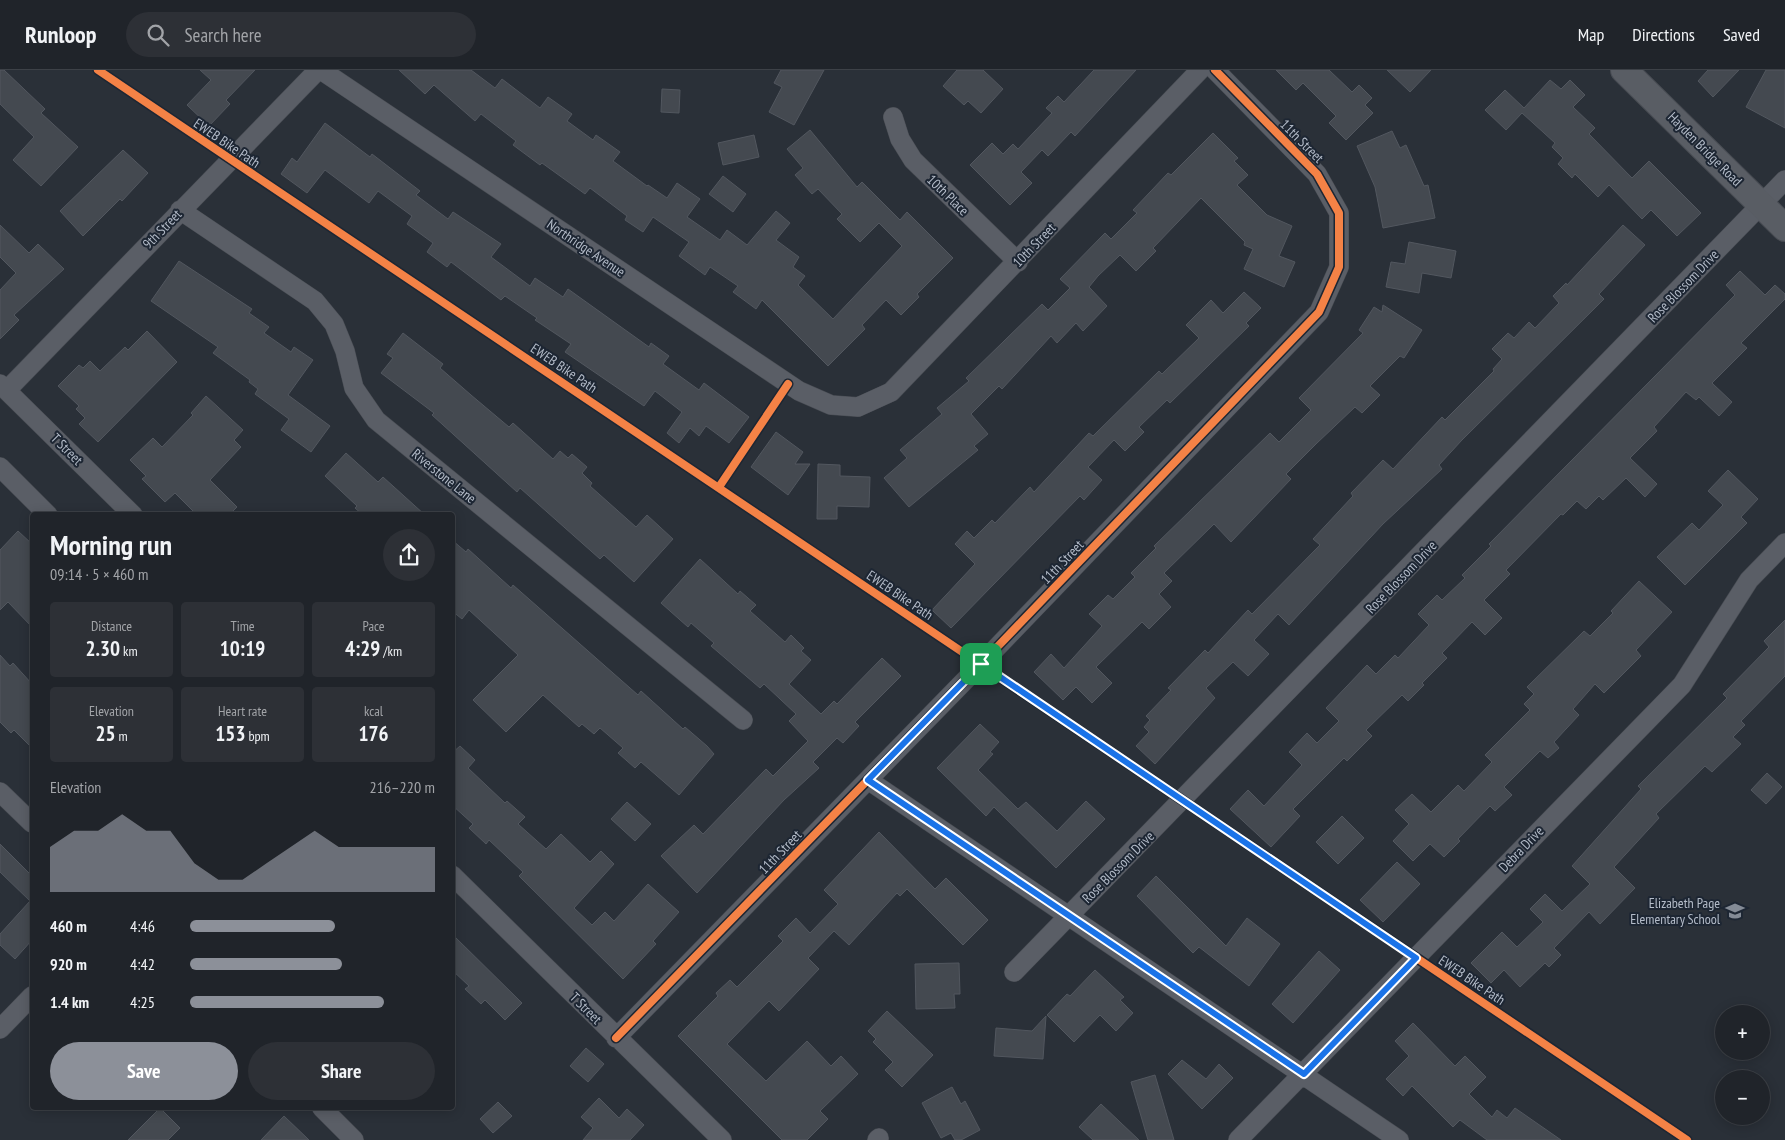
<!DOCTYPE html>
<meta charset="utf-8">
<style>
body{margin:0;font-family:"PT Sans Narrow",sans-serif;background:#2d3036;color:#f1f3f6;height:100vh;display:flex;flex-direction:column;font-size:19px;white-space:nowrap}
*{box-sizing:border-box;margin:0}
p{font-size:16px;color:#a2a4a8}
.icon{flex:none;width:28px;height:28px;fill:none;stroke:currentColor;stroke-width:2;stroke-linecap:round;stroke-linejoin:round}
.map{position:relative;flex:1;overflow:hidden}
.panel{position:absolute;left:30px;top:442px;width:425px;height:598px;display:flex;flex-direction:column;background:#20242a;border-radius:5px;box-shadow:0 2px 12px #0003,0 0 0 1px #3d4147}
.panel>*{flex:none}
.tools{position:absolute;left:1715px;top:935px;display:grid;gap:10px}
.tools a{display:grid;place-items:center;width:55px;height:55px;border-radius:50%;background:#20242a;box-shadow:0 2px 12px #0003,0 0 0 1px #3d4147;font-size:25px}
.pin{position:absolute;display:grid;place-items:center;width:42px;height:42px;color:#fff;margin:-21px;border-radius:10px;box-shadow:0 2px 8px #0006}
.round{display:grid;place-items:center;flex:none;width:52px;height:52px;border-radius:26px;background:#2d3036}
.overview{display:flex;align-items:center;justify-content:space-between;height:85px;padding:0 20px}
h1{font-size:28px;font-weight:600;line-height:38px}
.metrics{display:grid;grid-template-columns:repeat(3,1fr);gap:8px;height:85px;padding:5px 20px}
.metrics div{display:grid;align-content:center;border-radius:5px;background:#2d3036;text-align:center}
.metrics b{font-size:21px;font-weight:600}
.metrics small{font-size:14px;font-weight:400}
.metrics p{font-size:14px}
.chart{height:140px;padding:10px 20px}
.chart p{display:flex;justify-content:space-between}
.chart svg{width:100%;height:90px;margin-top:5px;fill:#8c9099;opacity:.7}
.action{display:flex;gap:10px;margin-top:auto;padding:10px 20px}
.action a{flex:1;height:58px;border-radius:30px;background:#8c9099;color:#fff;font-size:20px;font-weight:600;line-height:58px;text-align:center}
.action a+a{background:#2d3036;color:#f1f3f6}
ul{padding:0 20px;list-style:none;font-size:16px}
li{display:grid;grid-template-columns:80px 60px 1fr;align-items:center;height:38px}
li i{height:12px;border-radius:6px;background:#8c9099}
header{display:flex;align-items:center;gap:30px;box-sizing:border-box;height:70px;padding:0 25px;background:#20242a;border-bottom:1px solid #3d4147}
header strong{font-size:24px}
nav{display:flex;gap:28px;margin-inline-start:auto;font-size:18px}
.search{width:350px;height:45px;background:#2d3036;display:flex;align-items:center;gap:12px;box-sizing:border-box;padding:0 18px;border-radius:28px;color:#a2a4a8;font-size:19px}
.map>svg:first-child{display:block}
</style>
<header>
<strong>Runloop</strong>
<div class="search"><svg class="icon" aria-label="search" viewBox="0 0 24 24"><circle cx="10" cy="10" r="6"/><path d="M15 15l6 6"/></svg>Search here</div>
<nav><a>Map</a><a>Directions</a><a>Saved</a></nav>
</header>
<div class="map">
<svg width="1785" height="1070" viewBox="0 0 1785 1070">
<rect width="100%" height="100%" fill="#2a3038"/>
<path fill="#444950" stroke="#52575f" d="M0,0H4L45,39L41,43L78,77L41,116L13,90L34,67L0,34Z
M200,0H255L226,30L230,34L209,56L187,35L211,10Z
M399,0H471L495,18L502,9L540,38L548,27L572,44L567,51L593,70L596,65L620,82L613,91L647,116L648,115L667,128L677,113L700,129L687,147L720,170L727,160L747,175L776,141L790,153L776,170L799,187L793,197L805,206L798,215L833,249L902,176L879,153L860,172L837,149L842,144L818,119L812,124L795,105L803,98L787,79L810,60L857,117L862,112L900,150L907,142L953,188L917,224L919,227L901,245L886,230L862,255L865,259L828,296L762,230L756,239L733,222L738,216L710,197L705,205L679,186L689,172L653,147L643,162L625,150L627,146L590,118L585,124L542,93L540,95L513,75L516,71L481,44L475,51L434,15L425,24Z
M781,0H824L794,55L769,42L782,17L774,13Z
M957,0H983L1003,19L981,43L968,31L964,35L943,16Z
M1094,0H1136L1075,66L1071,62L1048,86L1042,80L1021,102L1032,113L1010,135L970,95L992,73L1003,84L1013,74L1018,79L1052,43L1046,38L1058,26L1064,32Z
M1276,0H1329L1352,22L1359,15L1372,28L1365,35L1373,43L1346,70L1329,53L1336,46L1303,13L1296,20Z
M1387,0H1431L1410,22Z
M1708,0H1739L1713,27L1698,11Z
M1766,0H1785V58L1746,37Z
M1550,10L1561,19L1570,10L1585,25L1573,37L1595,58L1589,64L1632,108L1649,91L1701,143L1677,166L1651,140L1642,149L1609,115L1598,127L1575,104L1572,108L1558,94L1563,88L1552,77L1555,73L1522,43L1506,60L1485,40L1505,20L1524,38Z
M662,19L680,20L679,43L661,42Z
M325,53L370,87L372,84L420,121L416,125L448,149L453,142L501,174L491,187L530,216L535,208L563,227L568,219L649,277L651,273L669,286L663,294L699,320L704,313L749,347L729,373L706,356L699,366L690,358L679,373L667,363L682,342L655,321L644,336L565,282L571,274L535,250L537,248L505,226L501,230L451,192L447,197L427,182L433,173L407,154L412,146L378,121L369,133L325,100L307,123L281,104L292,88L297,92Z
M1392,61L1400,78L1406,75L1424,116L1428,115L1435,148L1383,158L1375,117L1357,76Z
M1213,63L1238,88L1234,91L1248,105L1237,115L1267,145L1292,156L1279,186L1295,192L1284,217L1244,199L1253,179L1244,175L1245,172L1201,128L1153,178L1156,181L1136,201L1120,185L1098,206L1089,217L1107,236L1083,261L1076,253L1057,273L1051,266L1002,319L999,316L971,344L988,364L974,376L978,380L909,437L884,408L907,388L900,380L942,344L937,338L969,311L966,308L1042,234L1048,240L1070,218L1060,209L1105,163L1111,169L1137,143L1133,140L1168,103L1171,105Z
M754,65L759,87L723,95L718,73Z
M123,80L148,103L122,131L120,129L83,166L60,141Z
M723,106L746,124L733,142L709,124Z
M0,155L29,183L38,174L64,199L14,245L19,250L0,269V220L16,203L0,187Z
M1623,155L1645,175L1599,224L1604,229L1462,370L1439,395L1442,399L1383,454L1289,555L1278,544L1254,570L1269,584L1248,606L1233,592L1206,618L1215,628L1155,694L1136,676L1149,662L1144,657L1150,650L1146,646L1171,620L1168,618L1205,580L1208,583L1248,540L1252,544L1320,475L1313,469L1353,426L1351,423L1383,390L1393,399L1442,347L1445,350L1494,301L1493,299L1502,289L1492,279L1508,263L1514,268L1529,252L1535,258L1559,233L1553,226L1566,213L1567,215Z
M1409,172L1456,181L1451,208L1422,203L1419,223L1386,217L1391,192L1405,194Z
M179,191L252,239L249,243L269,257L264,263L291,282L294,277L313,290L288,325L330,356L311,382L281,360L289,349L255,324L258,319L249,312L250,310L213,283L218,277L151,231Z
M1740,201L1765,225L1775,215L1785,224V229L1741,273L1747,278L1712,313L1732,332L1719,346L1699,327L1696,330L1686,322L1654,357L1657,361L1630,388L1657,414L1645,427L1626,408L1603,430L1599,426L1586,439L1577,431L1563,445L1561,444L1506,500L1510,504L1484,530L1502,548L1485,565L1472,552L1442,583L1447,588L1422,613L1424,615L1408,631L1402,625L1366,660L1372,666L1347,691L1344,688L1293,739L1300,746L1271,777L1230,739L1248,720L1264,736L1302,695L1289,682L1307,663L1317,673L1339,651L1326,638L1367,595L1376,604L1395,585L1398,588L1429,555L1418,544L1437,525L1442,530L1465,508L1462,505L1491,476L1489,474L1735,225L1726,215Z
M1244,222L1261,238L1246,253L1249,256L1170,333L1167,330L1139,357L1144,362L1125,381L1114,370L1088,397L1102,410L1084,430L1080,426L951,558L932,540L975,494L955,474L967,461L974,468L992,450L995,453L1030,417L1034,422L1089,363L1093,366L1159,301L1162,304L1199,268L1186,255L1211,230L1223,243Z
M1383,235L1422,260L1404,288L1400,286L1370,316L1380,325L1362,343L1355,337L1316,374L1286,404L1291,409L1231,472L1214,454L1164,503L1172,511L1159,524L1171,537L1149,559L1142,552L1096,597L1112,613L1092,633L1076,617L1063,630L1034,602L1051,584L1064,598L1102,556L1089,544L1108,525L1113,529L1135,507L1131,503L1156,478L1154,476L1270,363L1279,372L1311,340L1299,328L1363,263L1359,260L1374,237L1382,242Z
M147,261L177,292L98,372L79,354L85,348L76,339L79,336L58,316L79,295L83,298L90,291L100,301L125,277L128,280Z
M403,263L443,294L440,298L471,325L509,357L513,353L553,389L560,381L568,388L572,384L587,397L582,403L592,413L590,416L636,457L647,445L673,469L634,512L604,485L600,489L520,418L517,422L432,345L434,343L381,303L393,288L387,284Z
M206,326L243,360L234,370L241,377L210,410L237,437L229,445H197L175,423L165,432L142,409L146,406L130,390L153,368L162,377L193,345L191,343Z
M776,362L803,382L795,394H810L788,425L751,397Z
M346,383L378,412L383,407L425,445H363L355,438L357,436L325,406Z
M818,394L840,395V406L870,407L869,437L837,436V449H817Z
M1728,400L1758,429L1741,447L1747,453L1685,515L1657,487L1692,453L1699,460L1723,435L1708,421Z
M18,461L32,474V557L8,532L0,540V480Z
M452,470L466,482L468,479L511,518L513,515L638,625L641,621L683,659L685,657L707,676L714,684L679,725L641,692L635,698L618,683L623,678L600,658L594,664L582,654L579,657L543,625L506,662L473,630L518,585L469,540L462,549L452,541Z
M700,489L738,524L740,521L756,535L750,541L785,572L791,565L804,578L801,581L811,590L789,614L821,644L834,631L837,634L882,588L901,606L855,652L859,656L843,673L837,668L813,692L819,698L784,730L697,823L661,786L694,755L703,764L766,699L773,706L808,671L789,651L796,644L764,614L760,618L711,576L714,573L691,553L688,557L661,533Z
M1639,511L1672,542L1636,580L1641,586L1604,623L1595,614L1573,639L1579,645L1554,672L1559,678L1548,688L1540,681L1504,717L1512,725L1495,741L1490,736L1458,769L1460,771L1444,787L1430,774L1413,791L1393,771L1409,754L1395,740L1412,724L1431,742L1458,715L1464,721L1492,692L1485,685L1530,640L1524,634L1534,624L1527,617L1584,561L1590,566L1613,543L1611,541Z
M1785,550V606L1741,651L1745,655L1733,667L1741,674L1712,702L1705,696L1656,744L1659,748L1614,797L1635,818L1600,854L1589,842L1554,878L1561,885L1549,897L1545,893L1520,917L1504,900L1491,913L1471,893L1502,862L1517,877L1543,852L1530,839L1545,824L1562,841L1590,814L1572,796L1641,719L1638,716L1727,628L1723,624L1769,577L1764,571Z
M0,585L10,596L13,593L32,614V678L14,660L11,663L0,652Z
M980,654L999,672L990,682L993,684L978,700L1018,739L1026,732L1057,761L1086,731L1105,749L1056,798L994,737L986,746L937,698Z
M460,676L475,690L468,698L505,733L507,731L525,747L518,754L546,779L561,764L590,792L601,781L614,794L574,838L592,855L605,842L614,851L648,814L679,842L653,871L656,874L623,909L519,806L523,802L489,770L486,774L469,758L473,754L452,735V683Z
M1767,703L1782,717L1766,734L1751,720Z
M627,732L651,754L635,771L611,749Z
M1342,746L1364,768L1338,794L1316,772Z
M879,762L935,819L946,808L988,850L963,875L907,819L900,826L897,823L849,875L834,861L808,888L819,899L779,941L769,931L727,974L766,1011L807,971L831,996L841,986L858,1004L820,1041L828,1049L807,1070H782L678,966L718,926L716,923L730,910L737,917L783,871L778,866L796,848L810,863L838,834L824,820Z
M0,774L32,806V870L15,889L0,875V864L30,831L0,802Z
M1397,792L1420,814L1383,852L1360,830Z
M1156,806L1226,876L1247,848L1280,874L1249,916L1199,877L1193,883L1137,826Z
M452,864L522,933L505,950L485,930L481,934L465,919L469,916L452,900Z
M1319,881L1340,900L1293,953L1272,934Z
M959,893L960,924H954L955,938L916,939L915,894Z
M1095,900L1124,927L1120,930L1133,943L1116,961L1100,945L1074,972L1047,945L1067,924L1070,926Z
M887,941L933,985L902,1017L885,1000L893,992L873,972L876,969L868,961Z
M1046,946L1043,989L994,986L996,958L1032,961Z
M1413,953L1455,996L1465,986L1486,1007L1469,1024L1492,1047L1497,1040L1507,1048L1515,1038L1561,1070H1487L1460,1050L1453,1057L1412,1016L1403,1026L1386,1009L1409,986L1395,971Z
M586,978L604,994L588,1012L570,996Z
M1182,990L1206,1009L1219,994L1233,1008L1202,1039L1168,1004Z
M1155,1005L1174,1070H1148L1131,1012Z
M952,1017L961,1034L965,1031L980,1060L961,1070H955L951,1063L941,1068L922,1033Z
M599,1028L619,1048L627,1039L644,1055L630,1070H583L593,1058L581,1047Z
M498,1032L512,1046L493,1063L480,1049Z
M1101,1034L1139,1070H1093L1079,1057Z
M160,1038L180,1058L168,1070H128Z
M284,1046L309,1070H261Z"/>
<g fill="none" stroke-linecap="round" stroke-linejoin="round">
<g stroke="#484c53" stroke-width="20">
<path id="street" d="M321,0L799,321L831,335L858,337L891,322L1200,0
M893,47L900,69L913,90L1018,192
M180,140L315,231L334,254L345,281L354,318L376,350L743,650
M0,314L133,445
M7,320L318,0
M0,397L48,445
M868,710L1399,1070
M0,722L32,753
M452,805L722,1070
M1014,902L1785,110
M0,959L32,926
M616,968L978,597L1319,242L1339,197V143L1317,104L1215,0
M322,1038L354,1070
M877,1070L879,1068
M1238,1070L1682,615L1749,510L1785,473"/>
</g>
<g stroke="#484c53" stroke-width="28">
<path id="secondary" d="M1624,0L1785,158"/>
</g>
<use href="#street" stroke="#5a5e66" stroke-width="19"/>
<use href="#secondary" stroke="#595d64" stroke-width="26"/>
<g stroke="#1d2633" stroke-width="11">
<path id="cycleway" d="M98,0L1687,1070
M719,417L788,314
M616,968L978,597L1319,242L1339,197V143L1317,104L1215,0"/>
</g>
<use href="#cycleway" stroke="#f48246" stroke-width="8"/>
</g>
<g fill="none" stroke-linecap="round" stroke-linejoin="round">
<g stroke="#fff" stroke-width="10">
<path id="route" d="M981,594L1416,888L1304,1004L868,710Z"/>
</g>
<use href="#route" stroke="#1a73e8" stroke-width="6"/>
</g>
<defs>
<g id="school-bare" transform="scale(1.5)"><path d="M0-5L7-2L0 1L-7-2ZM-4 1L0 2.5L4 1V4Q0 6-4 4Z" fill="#848b96" stroke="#1d2633" stroke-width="2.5" paint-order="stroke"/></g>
</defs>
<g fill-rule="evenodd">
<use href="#school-bare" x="1735" y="841"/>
</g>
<g text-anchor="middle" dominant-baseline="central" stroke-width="4" stroke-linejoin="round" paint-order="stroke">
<g font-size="14" fill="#b4bcc9" stroke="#1d2633">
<text transform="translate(1302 71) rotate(45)">11th Street</text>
<text transform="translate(227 73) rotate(34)">EWEB Bike Path</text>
<text transform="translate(1705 79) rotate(45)">Hayden Bridge Road</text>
<text transform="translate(948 125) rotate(44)">10th Place</text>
<text transform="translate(162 159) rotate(-46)">9th Street</text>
<text transform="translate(1034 175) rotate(-46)">10th Street</text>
<text transform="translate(586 178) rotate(34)">Northridge Avenue</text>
<text transform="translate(1683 216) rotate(-46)">Rose Blossom Drive</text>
<text transform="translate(564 298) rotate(34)">EWEB Bike Path</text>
<text transform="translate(67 379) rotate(45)">T Street</text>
<text transform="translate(444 406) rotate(39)">Riverstone Lane</text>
<text transform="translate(1062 492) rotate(-46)">11th Street</text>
<text transform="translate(1401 507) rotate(-46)">Rose Blossom Drive</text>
<text transform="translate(900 525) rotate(34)">EWEB Bike Path</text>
<text transform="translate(1521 779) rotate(-46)">Debra Drive</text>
<text transform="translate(780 782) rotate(-46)">11th Street</text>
<text transform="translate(1118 797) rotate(-45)">Rose Blossom Drive</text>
<text transform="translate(1472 910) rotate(34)">EWEB Bike Path</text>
<text transform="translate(586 938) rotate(45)">T Street</text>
</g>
<g font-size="14" fill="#b4bcc9" stroke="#1d2633" text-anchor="end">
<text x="1720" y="833">Elizabeth Page<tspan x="1720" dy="16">Elementary School</tspan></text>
</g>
</g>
</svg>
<div class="tools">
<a>+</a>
<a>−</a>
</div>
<div class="pin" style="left:981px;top:594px;background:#1e9e55"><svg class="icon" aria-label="arrive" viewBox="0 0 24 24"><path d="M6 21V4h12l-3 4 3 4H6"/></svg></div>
<section class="panel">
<div class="overview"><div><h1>Morning run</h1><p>09:14 · 5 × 460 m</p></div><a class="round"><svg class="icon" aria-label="share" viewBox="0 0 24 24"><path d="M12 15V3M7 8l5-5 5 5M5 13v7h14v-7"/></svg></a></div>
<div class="metrics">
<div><p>Distance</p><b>2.30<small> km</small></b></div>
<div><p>Time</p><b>10:19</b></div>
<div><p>Pace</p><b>4:29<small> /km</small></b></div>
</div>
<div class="metrics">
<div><p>Elevation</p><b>25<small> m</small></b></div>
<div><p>Heart rate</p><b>153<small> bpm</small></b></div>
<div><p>kcal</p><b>176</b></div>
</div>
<div class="chart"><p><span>Elevation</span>216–220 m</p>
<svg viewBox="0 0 160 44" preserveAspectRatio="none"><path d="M0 44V22L10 14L20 14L30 6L40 14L50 14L60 30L70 38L80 38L90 30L100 22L110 14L120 22L130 22L140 22L150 22L160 22V44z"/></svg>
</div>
<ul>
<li><b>460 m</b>4:46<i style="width:59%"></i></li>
<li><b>920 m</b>4:42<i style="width:62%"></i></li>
<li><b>1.4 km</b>4:25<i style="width:79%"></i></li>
</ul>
<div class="action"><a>Save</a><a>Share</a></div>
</section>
</div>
